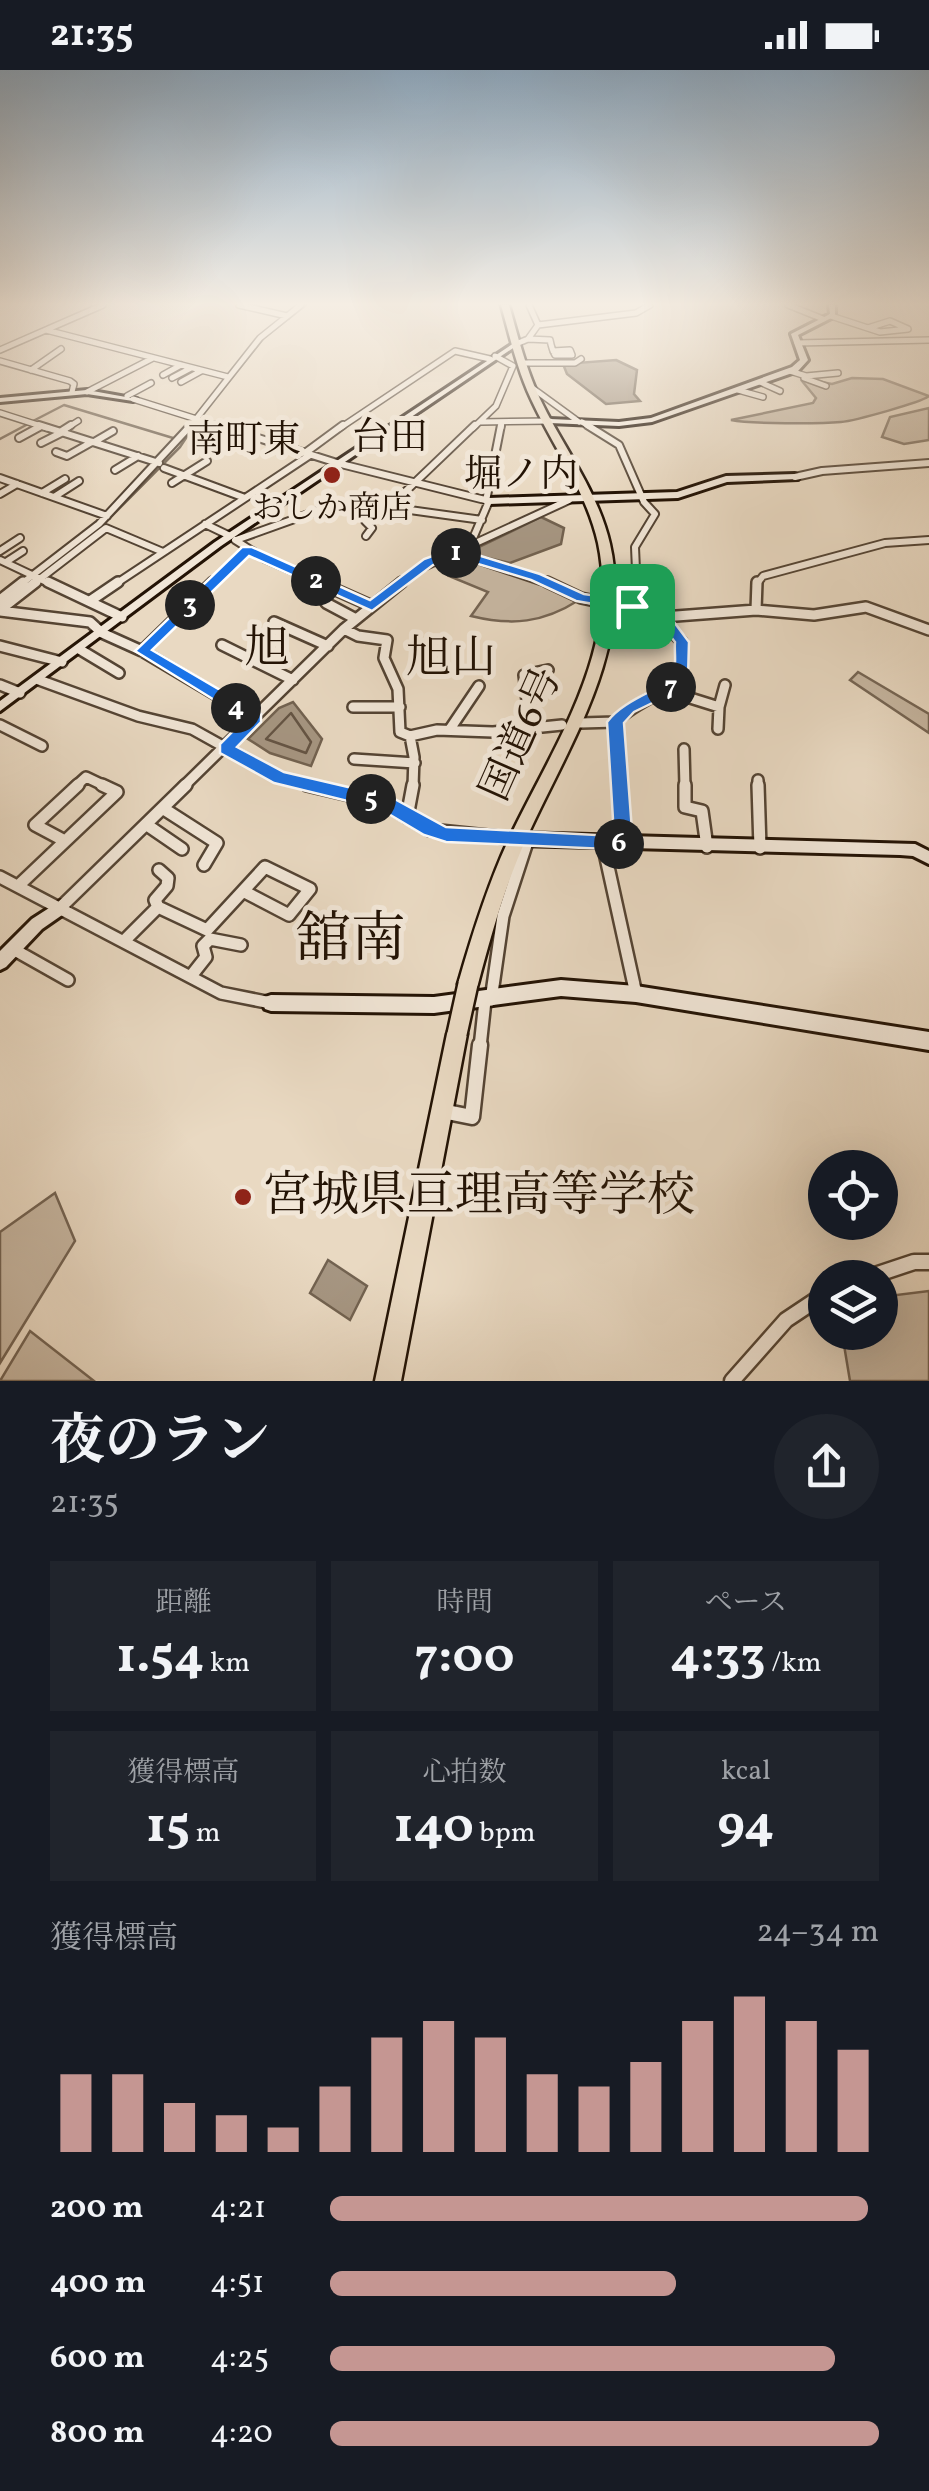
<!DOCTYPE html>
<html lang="ja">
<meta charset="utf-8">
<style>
body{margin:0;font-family:Vollkorn,"Noto Serif JP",serif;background:#20242c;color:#f1f3f6;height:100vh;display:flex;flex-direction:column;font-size:38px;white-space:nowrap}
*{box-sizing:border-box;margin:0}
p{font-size:32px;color:#9ea1a6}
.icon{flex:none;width:55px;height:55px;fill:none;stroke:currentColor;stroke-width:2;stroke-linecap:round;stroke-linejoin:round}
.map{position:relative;height:1311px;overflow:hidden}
.side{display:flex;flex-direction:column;background:#171b24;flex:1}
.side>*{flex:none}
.buttons{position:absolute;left:808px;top:1080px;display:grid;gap:20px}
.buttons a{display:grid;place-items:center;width:90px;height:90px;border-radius:50%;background:#171b24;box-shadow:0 10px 40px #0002;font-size:50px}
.pin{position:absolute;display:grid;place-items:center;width:85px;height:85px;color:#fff;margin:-42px;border-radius:20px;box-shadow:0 5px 15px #0006}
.km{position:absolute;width:50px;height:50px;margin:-25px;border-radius:50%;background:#222;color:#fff;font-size:28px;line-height:50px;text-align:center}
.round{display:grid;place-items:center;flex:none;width:105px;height:105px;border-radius:52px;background:#20242c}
.summary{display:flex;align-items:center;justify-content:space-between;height:170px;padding:0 50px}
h1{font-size:55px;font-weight:700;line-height:75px}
.metrics{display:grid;grid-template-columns:repeat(3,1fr);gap:15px;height:170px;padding:10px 50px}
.metrics div{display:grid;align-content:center;border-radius:0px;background:#20242c;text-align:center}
.metrics b{font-size:50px;font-weight:700}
.metrics small{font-size:28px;font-weight:400}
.metrics p{font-size:28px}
.chart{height:280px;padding:20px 50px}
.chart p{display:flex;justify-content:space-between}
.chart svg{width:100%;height:180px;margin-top:10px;stroke:#c59692;stroke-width:6}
ul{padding:0 50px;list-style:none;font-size:32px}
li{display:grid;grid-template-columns:160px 120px 1fr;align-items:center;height:75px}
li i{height:25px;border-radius:12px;background:#c59692}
.status{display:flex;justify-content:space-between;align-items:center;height:70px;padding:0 50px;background:#171b24;direction:ltr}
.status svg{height:28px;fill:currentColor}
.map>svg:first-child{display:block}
</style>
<div class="status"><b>21:35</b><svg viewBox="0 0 49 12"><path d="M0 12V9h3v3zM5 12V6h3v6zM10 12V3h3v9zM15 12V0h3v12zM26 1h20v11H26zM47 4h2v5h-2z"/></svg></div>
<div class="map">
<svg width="929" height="1311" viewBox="0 0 929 1311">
<rect width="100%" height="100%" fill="#e9d9c2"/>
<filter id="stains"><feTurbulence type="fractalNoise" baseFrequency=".002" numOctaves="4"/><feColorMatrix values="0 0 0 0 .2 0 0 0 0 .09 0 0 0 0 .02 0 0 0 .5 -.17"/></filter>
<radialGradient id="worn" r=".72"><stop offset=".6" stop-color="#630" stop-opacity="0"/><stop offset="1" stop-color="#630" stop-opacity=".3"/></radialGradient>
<path fill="#c7b7a2" stroke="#756554" stroke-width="2.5" d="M852,308L883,309L929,326C923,332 854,351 841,352C819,354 751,354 731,350L813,333L816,328L802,311L806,309L832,314Z
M929,338V370L904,374L882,367L890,347Z
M464,489L541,512L579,530C543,553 512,556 471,546L488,522L449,506Z
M858,602L929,644V663L850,610Z
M55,1123L75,1171L0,1293V1162Z
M929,1221V1311H850L842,1263L880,1262V1227Z
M30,1261L94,1311H0Z"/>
<path fill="#a69682" stroke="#726250" stroke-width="2.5" d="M616,290L637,300L634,324L640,331L606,334L567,304L563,294Z
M541,447L564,458L561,474L510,493L475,485L473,480Z
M293,632L322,669L311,696L270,683L248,669L279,638Z
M328,1190L367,1216L350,1250L310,1223Z"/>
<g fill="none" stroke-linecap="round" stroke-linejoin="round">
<path stroke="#645444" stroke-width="2.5" d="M291,643L311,672L306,683L266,669Z"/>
<path stroke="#726250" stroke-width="2.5" d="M265,267L306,235
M217,326L263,269
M33,351L64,335L173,368
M0,369L28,354
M96,462L180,377L198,350
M43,502L70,482"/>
<g stroke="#544434" stroke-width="8">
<path id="street-far4" d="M239,235L287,246
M529,235L538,255
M788,235L823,249
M831,246L880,262L908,259L890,251L868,258
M46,260L228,307
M528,269L550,270C551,275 552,280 555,285H572L570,280L553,281
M797,273L929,270
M516,274L528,269L538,255L636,243L650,235
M0,280L103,235
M0,291L70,311L74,314L72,322
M522,293H575L581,289
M31,300L61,279
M790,301L806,306L838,303
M163,305L181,295
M172,308L191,298
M804,308L826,316
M181,312L201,301
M760,312L780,321
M531,317L579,352
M738,320L763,327
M87,322L153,288
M127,326L151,313
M133,329L225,358
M0,343L47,358
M480,352L550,351
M582,352L592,358
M37,358L41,356
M67,358L78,351
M189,358L260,268L301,235
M340,358L455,281L490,289
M473,358L496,336L513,296L495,286
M501,358L502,352"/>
</g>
<g stroke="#544434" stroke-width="10">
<path id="street-far3" d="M39,355L159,393
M217,355L337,393L489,431L474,466L461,478
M587,355L619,375L644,432L655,444L635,477L636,500L628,515
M60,362L71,355
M19,368L41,356
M94,372L113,361
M41,373L61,363
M56,382L67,386L92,372
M305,383L343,355
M164,398L245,428
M115,400L138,386
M795,407L822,401L929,393
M0,408L107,446
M172,413L207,391
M42,423L65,409
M0,424L17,414
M54,427L79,411
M486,431L501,355
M381,436L482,450
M205,454L230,466
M366,466L372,458L365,451L380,436
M235,470L265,489L324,515
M236,470L328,437L384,434L406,421L475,355
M0,481L20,468
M457,483L552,515
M0,490L53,515
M6,492L23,481
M20,515L99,454L191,355
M32,515L106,458L163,482
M114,515L310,385
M211,515L247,480
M398,515L417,500L569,430
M756,515L763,506L885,473L929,470"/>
</g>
<g stroke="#544434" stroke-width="14">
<path id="street-far2" d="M48,512L122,547
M318,512L372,536
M547,512L581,528L656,544L682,572C681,582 683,595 680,605C675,620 631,633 616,652L620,717
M629,512L632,536
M0,530L23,512
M90,531L118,512
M326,533L356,549
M0,540L36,512
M756,540L757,512
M0,541L90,552L102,563L142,581L255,648
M663,547L756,540L814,545L866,537L929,560
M274,552L328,576
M344,559L358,566L387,570L384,588L398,619L400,662L410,666L414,687L413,717
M222,575L293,610
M0,576L62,592
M79,579L119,603
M142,581L213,512
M39,610L138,646L192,659L280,708L318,717
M0,615L20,623
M671,617L687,627L719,637L725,615
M353,637H400
M581,653L616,652
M0,655L42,676
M530,657L524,605L548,600
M450,659L479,616
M718,659L719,637
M410,666L437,660L493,662L562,655
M684,679L685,717
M354,689L415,693
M758,710V717
M75,717L86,707L107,717
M183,717L344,559L402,512"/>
</g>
<g stroke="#544434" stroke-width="16">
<path id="street-far1" d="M307,715L384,733L430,760L518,769
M620,715L624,774
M685,715V737L702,741L707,777
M758,715L760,778
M164,739L217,773L204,795
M407,747L413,715
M147,755L182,779
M65,771L35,755L78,715
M603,774L636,924
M265,797L310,819L289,845L243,821Z
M0,807L221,923L271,933
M18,816L117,722L102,715
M158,837L155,830L167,816L168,808L159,800
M60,838L186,715
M125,870L158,837L207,860L243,821
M13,879L68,910
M191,906L206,887L203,876L210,869L241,875
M491,930L503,846L528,769
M480,977L485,931"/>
</g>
<g stroke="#544434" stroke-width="19">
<path id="street" d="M442,1041L472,1047L480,975
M866,1208L914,1192H929
M732,1311L786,1250L825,1224"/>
</g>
<g stroke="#231305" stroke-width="6">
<path id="secondary" d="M829,235H835V246L798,265L808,290L798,301L652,352L619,356L550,353L546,351L550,349L619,352L651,348L792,297L800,290L791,264L830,244Z
M514,273L519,274L221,476L0,641V631L215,472Z
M87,320L137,329L133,331L87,324L0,332V328Z
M795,404L799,407L798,409L727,412L678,428L489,434L484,431L489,428L677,422L726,406Z
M518,763L915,774L929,781V794L913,786L900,785L518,775L513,773L511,769L513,765Z
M60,831L65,833L68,838L65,843L42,859L6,897L0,900V881L32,849Z
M561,910L636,916L929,962V980L636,932L561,926L434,943L271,941L265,939L263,933L265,927L271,925L434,927Z"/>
</g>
<g stroke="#231305" stroke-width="5">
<path id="highway" d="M501,235H509C518,267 526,299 540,329C563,377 598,421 610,474C634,580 568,676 526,769C505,816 491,865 478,914L475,921L468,924L461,921L458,914C472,865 487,817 508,771C552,678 621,581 598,473C586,420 553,377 531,329C517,299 510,267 501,235Z
M457,954L464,957L467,964L401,1311H375L447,964L450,957Z"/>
</g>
<use href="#street-far4" stroke="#f1e6d7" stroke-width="5"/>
<use href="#street-far3" stroke="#f1e6d7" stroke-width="6"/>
<use href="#street-far2" stroke="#f1e6d7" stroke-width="9"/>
<use href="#street-far1" stroke="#f1e6d7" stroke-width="11"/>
<use href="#street" stroke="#f1e6d7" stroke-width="14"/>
<use href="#secondary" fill="#f1e6d7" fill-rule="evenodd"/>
<use href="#highway" fill="#e9d9c2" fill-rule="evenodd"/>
<g stroke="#231305" stroke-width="24" stroke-linecap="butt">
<path id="highway-bridge" d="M457,964L468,914"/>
</g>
<use href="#highway-bridge" stroke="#e9d9c2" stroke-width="19"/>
</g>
<linearGradient id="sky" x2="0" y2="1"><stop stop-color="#8da8bf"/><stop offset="0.56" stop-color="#f5eee4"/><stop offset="1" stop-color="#f5eee4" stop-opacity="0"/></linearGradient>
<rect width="929" height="418" fill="url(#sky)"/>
<path fill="#1a73e8" stroke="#fff" stroke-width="2.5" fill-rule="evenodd" d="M242,477H252L370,530L424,489L455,478L540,504L584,524L632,531L668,544L689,572L688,607L677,621L634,642L624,653L633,774L631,780L446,772L424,765L380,739L274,713L220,683V674L245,649L135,581ZM249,486L372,541L433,495L455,487L531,510L576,531L629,540L658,550L675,572C674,581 677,597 673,605C667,618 624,628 607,652L614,766L446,757L391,727L284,702L237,677L261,652V644L152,580Z"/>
<g fill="#8f2418" stroke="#f1e6d7" stroke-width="4">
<circle cx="332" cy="405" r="10"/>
<circle cx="243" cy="1127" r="10"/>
</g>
<g text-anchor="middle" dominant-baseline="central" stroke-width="10" stroke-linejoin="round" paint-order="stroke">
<g font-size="32" fill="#231305" stroke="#f1e6d7">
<text x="332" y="440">おしか商店</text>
</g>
<g font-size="38" fill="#231305" stroke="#f1e6d7">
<text x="390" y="369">台田</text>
<text x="244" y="372">南町東</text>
<text x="521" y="406">堀ノ内</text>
</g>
<g font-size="40" fill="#231305" stroke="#f1e6d7">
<text transform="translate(523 665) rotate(-66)">国道6号</text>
</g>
<g font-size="45" fill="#231305" stroke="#f1e6d7">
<text x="267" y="580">旭</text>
<text x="451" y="590">旭山</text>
</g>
<g font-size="48" fill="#231305" stroke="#f1e6d7" text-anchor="start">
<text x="263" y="1127">宮城県亘理高等学校</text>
</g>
<g font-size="55" fill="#231305" stroke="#f1e6d7">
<text x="351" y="872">舘南</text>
</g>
</g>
<rect width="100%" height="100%" filter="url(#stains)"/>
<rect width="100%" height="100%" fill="url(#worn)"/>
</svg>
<div class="buttons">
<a><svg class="icon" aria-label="locate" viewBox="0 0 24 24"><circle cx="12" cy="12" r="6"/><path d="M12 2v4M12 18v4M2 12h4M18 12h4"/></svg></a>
<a><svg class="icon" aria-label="layers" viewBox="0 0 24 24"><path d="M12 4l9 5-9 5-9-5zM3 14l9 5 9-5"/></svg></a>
</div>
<div class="pin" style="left:632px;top:536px;background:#1e9e55"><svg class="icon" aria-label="arrive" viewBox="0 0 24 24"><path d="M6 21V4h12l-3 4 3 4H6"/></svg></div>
<b class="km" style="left:456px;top:483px">1</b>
<b class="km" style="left:316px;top:511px">2</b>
<b class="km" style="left:190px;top:535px">3</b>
<b class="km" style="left:236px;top:638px">4</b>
<b class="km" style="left:371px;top:729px">5</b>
<b class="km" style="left:619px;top:774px">6</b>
<b class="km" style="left:671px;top:617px">7</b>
</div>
<section class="side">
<div class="summary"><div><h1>夜のラン</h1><p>21:35</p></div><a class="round"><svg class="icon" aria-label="share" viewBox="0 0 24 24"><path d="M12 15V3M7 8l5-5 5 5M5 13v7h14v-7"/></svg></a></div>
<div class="metrics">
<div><p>距離</p><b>1.54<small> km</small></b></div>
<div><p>時間</p><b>7:00</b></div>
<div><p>ペース</p><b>4:33<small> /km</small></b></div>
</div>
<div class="metrics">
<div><p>獲得標高</p><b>15<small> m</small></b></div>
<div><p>心拍数</p><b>140<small> bpm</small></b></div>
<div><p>kcal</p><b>94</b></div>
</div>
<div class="chart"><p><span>獲得標高</span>24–34 m</p>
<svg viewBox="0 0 160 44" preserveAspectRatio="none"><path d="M5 44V25M15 44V25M25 44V32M35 44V35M45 44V38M55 44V28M65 44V16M75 44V12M85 44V16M95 44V25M105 44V28M115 44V22M125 44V12M135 44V6M145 44V12M155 44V19"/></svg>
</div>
<ul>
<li><b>200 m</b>4:21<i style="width:98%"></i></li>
<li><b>400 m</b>4:51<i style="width:63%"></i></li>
<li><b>600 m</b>4:25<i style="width:92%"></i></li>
<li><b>800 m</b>4:20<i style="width:100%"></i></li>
</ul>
</section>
